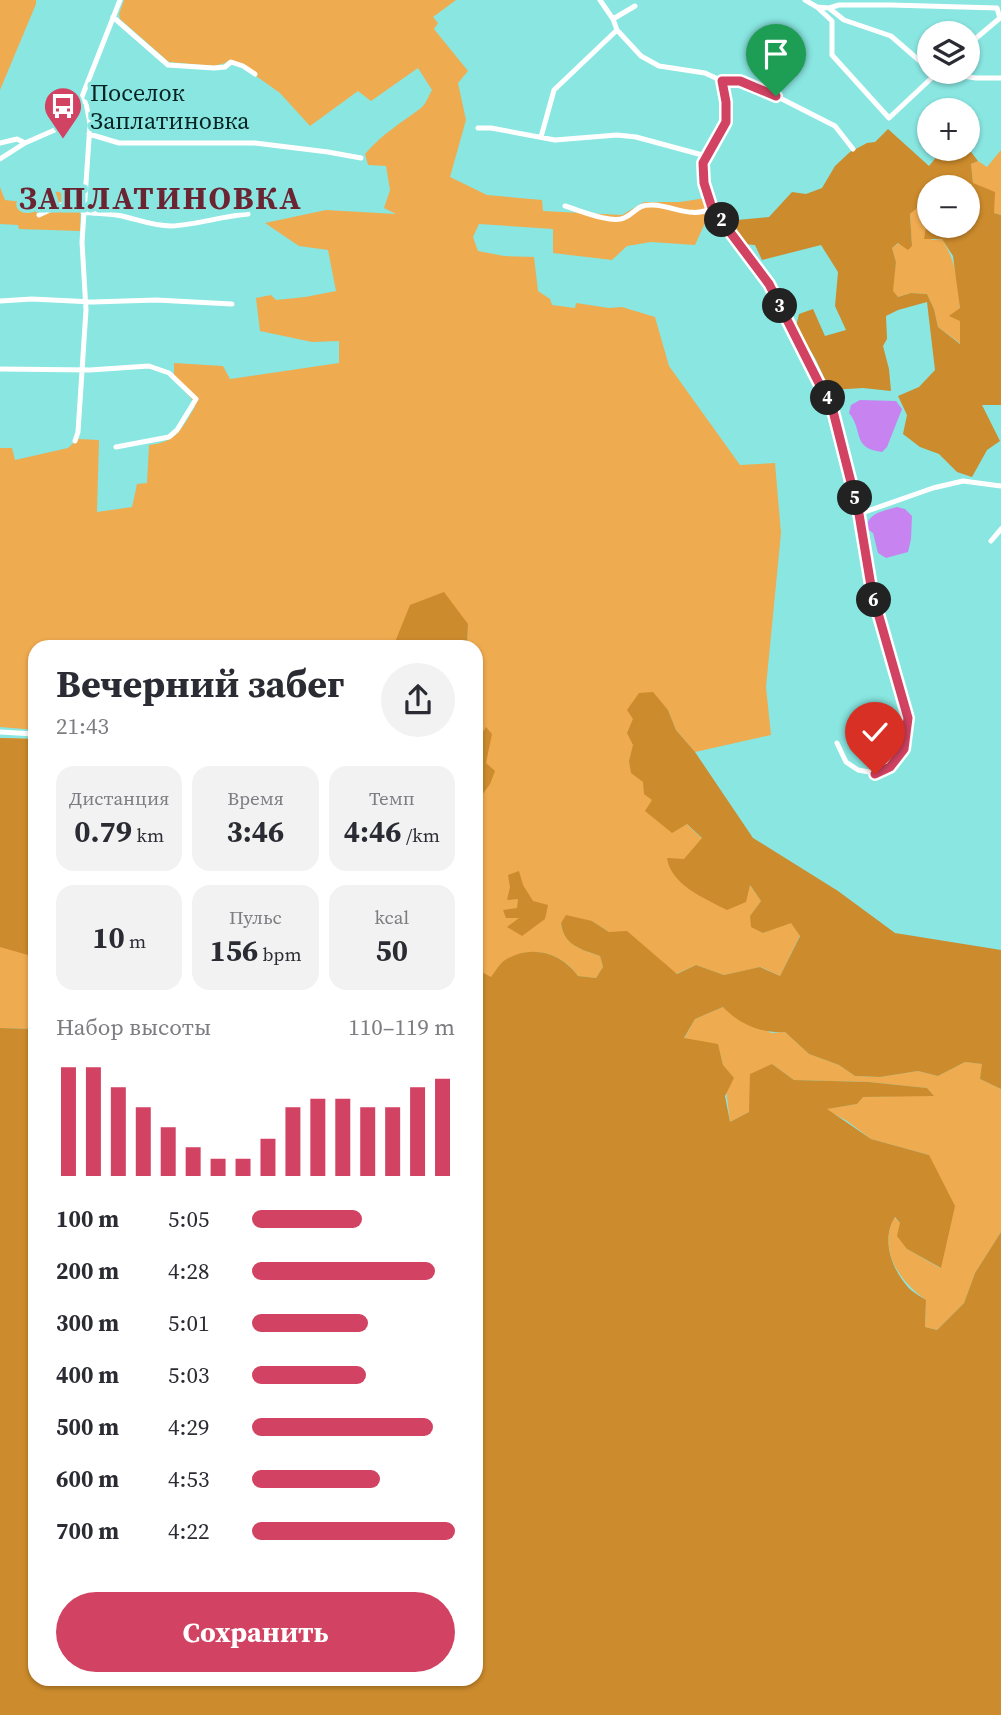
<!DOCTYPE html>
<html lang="ru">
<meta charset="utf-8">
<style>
body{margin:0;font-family:"Source Serif 4",serif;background:#f2f2f3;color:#2b2b33;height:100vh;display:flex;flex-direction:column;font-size:26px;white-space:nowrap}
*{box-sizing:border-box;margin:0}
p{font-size:23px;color:#7c7c81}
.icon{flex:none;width:38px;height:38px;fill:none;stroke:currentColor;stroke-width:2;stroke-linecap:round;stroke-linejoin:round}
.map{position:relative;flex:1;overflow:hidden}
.drawer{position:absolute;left:28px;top:640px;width:455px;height:1046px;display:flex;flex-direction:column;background:#fff;border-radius:21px;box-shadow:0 2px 5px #0004}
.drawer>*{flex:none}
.fabs{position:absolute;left:917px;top:21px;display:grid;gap:14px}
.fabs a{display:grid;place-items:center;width:63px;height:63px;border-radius:50%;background:#fff;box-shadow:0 2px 5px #0004;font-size:35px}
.pin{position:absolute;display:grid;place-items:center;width:60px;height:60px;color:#fff;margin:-72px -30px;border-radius:50% 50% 50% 0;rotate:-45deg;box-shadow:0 0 7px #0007}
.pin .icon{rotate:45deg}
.km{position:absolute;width:35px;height:35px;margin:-18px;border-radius:50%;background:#222;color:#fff;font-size:19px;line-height:35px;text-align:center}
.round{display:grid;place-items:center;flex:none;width:74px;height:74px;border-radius:37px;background:#f2f2f3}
.headline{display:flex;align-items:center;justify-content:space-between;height:119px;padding:0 28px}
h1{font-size:38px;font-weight:700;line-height:52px}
.stats{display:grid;grid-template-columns:repeat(3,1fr);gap:10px;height:119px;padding:7px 28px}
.stats div{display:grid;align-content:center;border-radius:18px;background:#f2f2f3;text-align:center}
.stats b{font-size:30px;font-weight:700}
.stats small{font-size:19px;font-weight:400}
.stats p{font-size:19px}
.chart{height:196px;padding:14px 28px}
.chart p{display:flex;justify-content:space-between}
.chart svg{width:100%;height:126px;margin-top:7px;stroke:#d24262;stroke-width:6}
.primary-button{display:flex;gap:14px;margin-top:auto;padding:14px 28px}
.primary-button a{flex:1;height:80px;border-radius:42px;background:#d24262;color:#fff;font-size:28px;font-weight:700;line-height:80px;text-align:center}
ul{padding:0 28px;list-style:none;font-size:23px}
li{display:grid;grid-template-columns:112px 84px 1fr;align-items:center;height:52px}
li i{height:18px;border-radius:9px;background:#d24262}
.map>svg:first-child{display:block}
</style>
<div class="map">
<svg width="1001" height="1715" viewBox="0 0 1001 1715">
<rect width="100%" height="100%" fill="#89e6e1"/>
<path fill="#efab50" d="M0,0H36V4L0,90Z
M124,0H456L433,17L438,23L434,29L468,71L458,83L466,120L450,177L487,195L542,200L543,211L622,215L644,202H680L706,198L715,217L705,223L695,245L651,242L627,246L612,260L553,253V229L479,224L473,237L478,251L504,256L534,257L538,291L550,299L552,305L575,308L576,303L609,308L622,307L655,317L669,366L740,465L775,463L781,533L766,687L771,735L695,752L676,730L668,710L633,719L634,745L629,761L643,782L749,884L761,901L750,916L763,933L791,922L800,935L780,976L761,967L724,975L696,965L676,974L627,932H609L592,921L561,923C564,945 580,949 600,956L603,967L596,978L578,976C562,952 529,944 505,961C499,964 495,972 491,978L476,969V950L480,933L476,930V898L482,868L476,861V648L467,647L468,624L396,643L393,647L35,648V730L0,727V448H12L15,460L68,448L78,439L99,440L97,512L132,507L137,484L147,483L149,445C177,442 181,429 195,407L191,398L174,380V363L223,366L230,379L339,363V341L312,342L260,331L256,298L271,295L276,300L305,297L336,291L328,250L299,246L265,223L326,210L396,214L384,208L390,190L386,166L368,165L365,154C382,134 401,123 421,108C426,104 429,95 432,90L418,68L371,101L358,91L310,126L280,93L245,68L229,60L225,63L214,66L169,62L120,19L119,14Z
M1001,150V215L994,213L973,183L971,164L978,161L987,167Z
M0,187L5,200L49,205L51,192L81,191L80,231L19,229L18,225L0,224Z
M918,206L927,221L932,240L942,239C963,273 959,306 961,344L938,327L934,309L927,294L911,293L898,297L892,291L896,262L892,248L899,243L912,246L910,214Z
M0,738L35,739V1029L0,1028Z
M723,1007L771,1033L785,1032L809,1054L839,1065L855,1076L880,1077L918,1071L938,1076L965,1062L983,1064L980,1079L1001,1089V1232L975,1273L964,1303L937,1330L925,1327L926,1300C899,1281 878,1250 894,1217L900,1223L907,1249L940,1268L929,1155L871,1139L847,1121L825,1109L857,1104L862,1097L933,1095L927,1088L869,1082L794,1080L772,1064L749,1112L730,1122L723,1065L718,1045L684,1039L695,1019Z"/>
<path fill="#cc8b2c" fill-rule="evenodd" d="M888,129L929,166L943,149L968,148L978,161L971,164L973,183L995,192L994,213L1001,215V405H982L1000,441L987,450L972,477L957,472L939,454L920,447L903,434L907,415L898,396L919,387L935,370L927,302L898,310L886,316L887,339L883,346L889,369L891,391L863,388L830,390L816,360L796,326L799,314L813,309L825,336L846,330L835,306L838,272L821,245L762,260L755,245L743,244L726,221L769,217L792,192L806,194L822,188L835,166L850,152L867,143L875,142ZM929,187H968V226H929ZM918,207L927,221L924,239H942L953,256L960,308L949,316L960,321V344L938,327L934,309L927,294L911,293L898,297L893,291L896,262L892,248L898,243L908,250L912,246L910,214Z
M444,592L468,624L467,647H393L410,605Z
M653,692L668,710L676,730L695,752L753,838L838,891L895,933L1001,950V1089L980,1079L982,1064L965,1062L938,1076L918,1071L880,1077L855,1076L839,1065L809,1054L785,1032C762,1034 739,1024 723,1007L695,1019L684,1038L718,1044L723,1065L734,1078L725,1096L730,1122L749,1112L750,1074L772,1064L794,1080L869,1082L927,1088L934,1096L863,1097L857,1104L827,1109L871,1139L929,1155L955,1206L941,1268L907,1249L897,1236L900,1223L895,1217C881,1239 891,1267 907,1286C912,1292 920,1296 926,1300L925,1327L937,1330L964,1303L975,1273L1001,1232V1715H0V1028L35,1029V1680H476V969L491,977C495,972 499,964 505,960C530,944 561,952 578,976L596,978L603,967L600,956C581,949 564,946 561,923L566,915L592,921L609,932L627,931L677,974L696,965L724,975L760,967L780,976L800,936L791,923L763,933L751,927L750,916L761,901L750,885L746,902L727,910C704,898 671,885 667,858L684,859L702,838L687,824L672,833L645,811L652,800L644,794L643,782L631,773L629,761L633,745L627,733L633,719L627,710L639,693Z
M486,727L492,734L486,763L495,771L490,784L482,795L476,794V787L480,779L476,770V756L482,751L479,739Z
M0,738L35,739V957L0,947Z
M519,871L523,885L533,901L548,905L545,919L522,936L507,927L519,918H506L503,910L517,908L518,899L507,900L510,887L508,875Z"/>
<path fill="#c784f0" d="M860,400L896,401L902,409L887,447L882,452C851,448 864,431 849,413L851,405Z
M897,507L905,509L912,516L911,539L908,552L886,558L878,553L873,533L866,528C869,512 884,511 897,507Z"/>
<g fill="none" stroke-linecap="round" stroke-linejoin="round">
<path stroke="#fff" stroke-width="5" d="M600,0L613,19L617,30L641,56L659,66L705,73L722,81H740L776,96L835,126L853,149
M805,0L817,7L829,8L844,20L891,36L929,69
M817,7L832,21V55L889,118L938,72
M829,8L839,5H891L997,8L1000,18L968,45
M113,17L168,65L214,68L225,67L231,62L243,66L255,74
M613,19L635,6
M936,72L976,78H1001
M722,81L726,102V122L703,163L704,183L712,208L769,284L833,411L859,514L872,592L908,718L904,749L890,767L875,773L858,770L846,762L837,743
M478,128H491L555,140L617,135L636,137L706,156
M89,134L119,143H255L328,152L361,158
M541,137L554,90L617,30
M0,143L17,139L25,143
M0,159L25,143L57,129L74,117L120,0
M565,206C579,210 611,224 624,218C636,213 636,204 653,205C674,206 692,219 712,208
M83,212C96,214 109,213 122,216C139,220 154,226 171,226C197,225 222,216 248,214
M39,215L84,194
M0,301L32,299L93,302L156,300L232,304
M0,369L90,370L149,366L169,373L196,399L177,430L169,437L116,447
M75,441L78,432L86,310L82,242L90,124L86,103L82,100
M859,514L933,488L963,481L1001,486
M991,541L1001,529
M0,732L35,734"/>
</g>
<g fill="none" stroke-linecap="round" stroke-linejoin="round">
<g stroke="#fff" stroke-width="14">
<path id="route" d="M776,96L740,81H722L726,102V122L703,163L704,183L712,208L769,284L833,411L859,514L872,592L908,718L904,749L890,767L875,774"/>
</g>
<use href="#route" stroke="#d24262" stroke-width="9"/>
</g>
<defs>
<g id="bus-pin" transform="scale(2.0125)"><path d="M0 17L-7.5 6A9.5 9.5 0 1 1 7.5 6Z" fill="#d24262" stroke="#89e6e1"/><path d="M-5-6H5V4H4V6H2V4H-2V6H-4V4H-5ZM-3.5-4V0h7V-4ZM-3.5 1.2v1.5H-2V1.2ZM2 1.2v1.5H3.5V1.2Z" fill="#fff"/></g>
</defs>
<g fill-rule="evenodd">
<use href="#bus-pin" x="63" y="106"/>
</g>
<g text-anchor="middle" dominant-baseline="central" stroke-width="7" stroke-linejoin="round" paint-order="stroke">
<g font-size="24" fill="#042221" stroke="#89e6e1" text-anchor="start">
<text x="90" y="92">Поселок<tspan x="90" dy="28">Заплатиновка</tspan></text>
</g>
<g font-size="32" font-weight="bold" letter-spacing="2" fill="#6a2432" stroke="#89e6e1">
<text x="161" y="198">ЗАПЛАТИНОВКА</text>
</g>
</g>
</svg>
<div class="fabs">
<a><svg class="icon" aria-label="layers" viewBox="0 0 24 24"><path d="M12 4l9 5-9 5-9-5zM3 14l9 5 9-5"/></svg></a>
<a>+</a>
<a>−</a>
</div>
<div class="pin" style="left:776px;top:96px;background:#1e9e55"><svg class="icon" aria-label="arrive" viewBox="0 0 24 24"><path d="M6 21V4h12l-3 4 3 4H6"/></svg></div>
<div class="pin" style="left:875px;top:774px;background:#d93025"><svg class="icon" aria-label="check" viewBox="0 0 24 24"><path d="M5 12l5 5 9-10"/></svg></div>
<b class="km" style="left:722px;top:220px">2</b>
<b class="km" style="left:780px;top:306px">3</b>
<b class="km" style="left:828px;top:398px">4</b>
<b class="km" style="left:855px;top:498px">5</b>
<b class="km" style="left:874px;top:600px">6</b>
<section class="drawer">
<div class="headline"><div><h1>Вечерний забег</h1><p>21:43</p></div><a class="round"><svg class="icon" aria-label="share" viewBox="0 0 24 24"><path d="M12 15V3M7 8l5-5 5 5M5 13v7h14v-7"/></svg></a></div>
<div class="stats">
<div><p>Дистанция</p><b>0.79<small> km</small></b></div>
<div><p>Время</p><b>3:46</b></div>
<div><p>Темп</p><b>4:46<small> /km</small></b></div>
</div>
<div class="stats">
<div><b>10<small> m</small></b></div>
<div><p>Пульс</p><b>156<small> bpm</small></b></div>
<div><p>kcal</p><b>50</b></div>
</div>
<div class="chart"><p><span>Набор высоты</span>110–119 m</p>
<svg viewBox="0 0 160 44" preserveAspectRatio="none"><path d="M5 44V6M15 44V6M25 44V13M35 44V20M45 44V27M55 44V34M65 44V38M75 44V38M85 44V31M95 44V20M105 44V17M115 44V17M125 44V20M135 44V20M145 44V13M155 44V10"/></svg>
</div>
<ul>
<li><b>100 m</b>5:05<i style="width:54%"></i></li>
<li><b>200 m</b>4:28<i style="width:90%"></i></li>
<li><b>300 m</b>5:01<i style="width:57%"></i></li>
<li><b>400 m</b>5:03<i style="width:56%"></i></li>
<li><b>500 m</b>4:29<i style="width:89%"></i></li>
<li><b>600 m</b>4:53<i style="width:63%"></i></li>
<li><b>700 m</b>4:22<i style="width:100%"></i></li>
</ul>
<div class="primary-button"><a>Сохранить</a></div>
</section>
</div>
